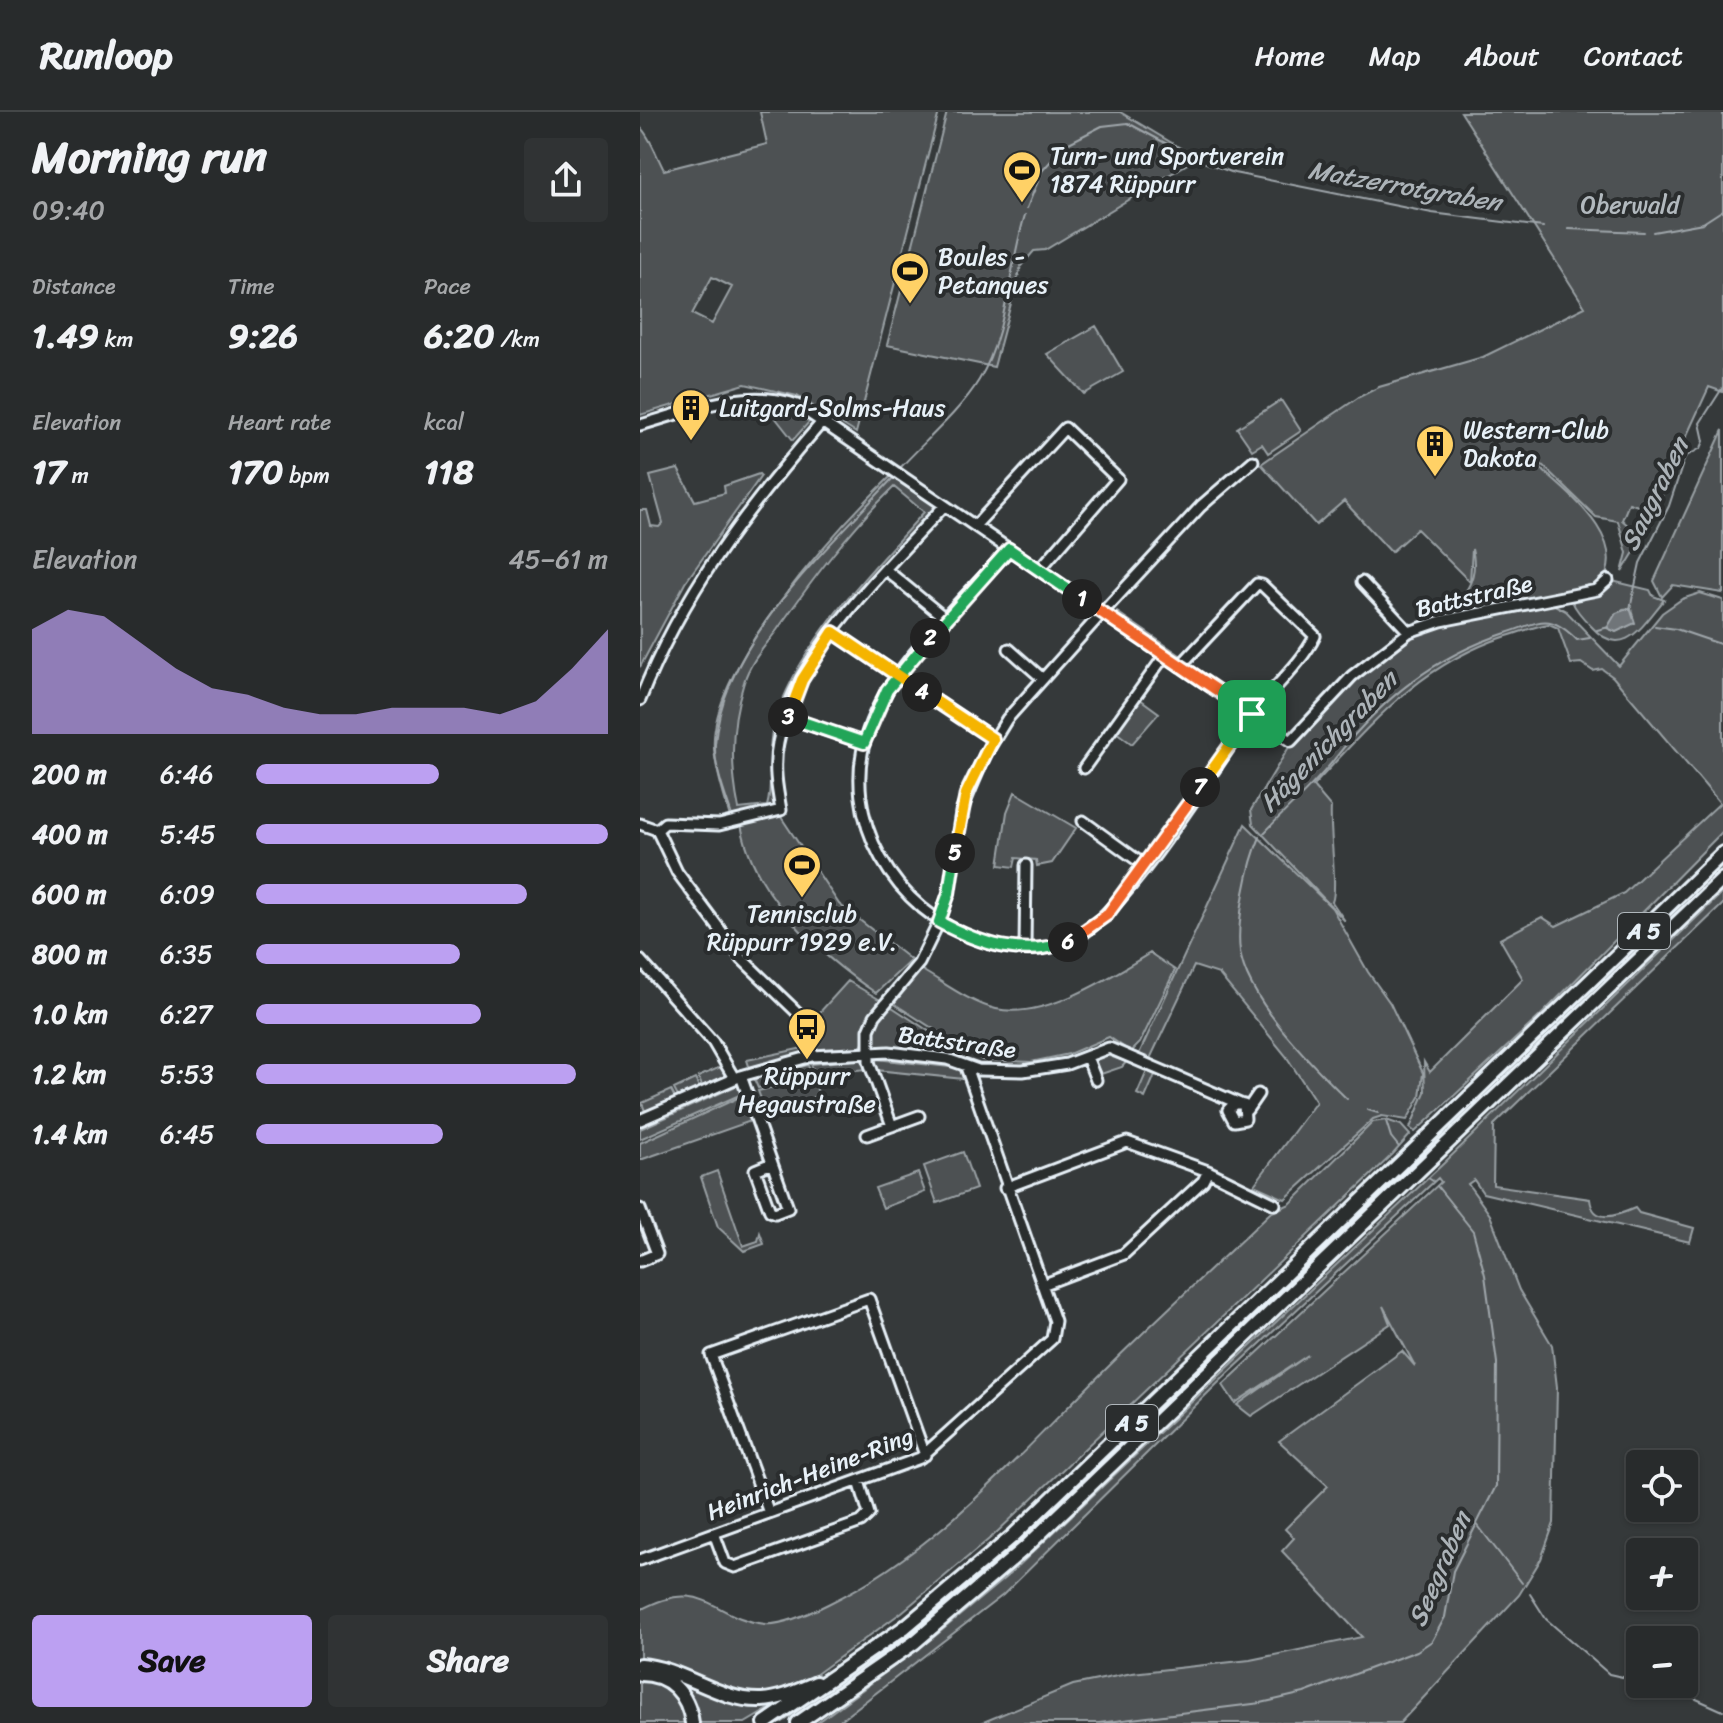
<!DOCTYPE html>
<meta charset="utf-8">
<style>
body{margin:0;font-family:Sriracha,sans-serif;background:#303334;color:#f1f3f6;height:100vh;display:flex;flex-direction:column;font-size:30px;white-space:nowrap}
*{box-sizing:border-box;margin:0}
p{font-size:26px;color:#a5a7a9}
.icon{flex:none;width:44px;height:44px;fill:none;stroke:currentColor;stroke-width:2;stroke-linecap:round;stroke-linejoin:round}
.map{position:relative;flex:1;overflow:hidden}
.drawer{display:flex;flex-direction:column;background:#282b2c;width:640px}
.drawer>*{flex:none}
.tools{position:absolute;left:986px;top:1338px;display:grid;gap:16px}
.tools a{display:grid;place-items:center;width:72px;height:72px;border-radius:8px;background:#282b2c;box-shadow:0 2px 6px #0004,0 0 0 2px #444748;font-size:40px}
.pin{position:absolute;display:grid;place-items:center;width:68px;height:68px;color:#fff;margin:-34px;border-radius:16px;box-shadow:0 4px 12px #0006}
.km{position:absolute;width:40px;height:40px;margin:-20px;border-radius:50%;background:#222;color:#fff;font-size:22px;line-height:40px;text-align:center}
.round{display:grid;place-items:center;flex:none;width:84px;height:84px;border-radius:8px;background:#303334}
.head{display:flex;align-items:center;justify-content:space-between;height:136px;padding:0 32px}
h1{font-size:44px;font-weight:800;line-height:60px}
.stats{display:grid;grid-template-columns:repeat(3,1fr);gap:12px;height:136px;padding:8px 32px}
.stats div{display:grid;align-content:center}
.stats b{font-size:34px;font-weight:800}
.stats small{font-size:22px;font-weight:400}
.stats p{font-size:22px}
.chart{height:224px;padding:16px 32px}
.chart p{display:flex;justify-content:space-between}
.chart svg{width:100%;height:144px;margin-top:8px;fill:#bca0f2;opacity:.7}
.button{display:flex;gap:16px;margin-top:auto;padding:16px 32px}
.button a{flex:1;height:92px;border-radius:8px;background:#bca0f2;color:#111;font-size:32px;font-weight:800;line-height:92px;text-align:center}
.button a+a{background:#303334;color:#f1f3f6}
ul{padding:0 32px;list-style:none;font-size:26px}
li{display:grid;grid-template-columns:128px 96px 1fr;align-items:center;height:60px}
li i{height:20px;border-radius:10px;background:#bca0f2}
header{display:flex;align-items:center;gap:48px;box-sizing:border-box;height:112px;padding:0 40px;background:#282b2c;border-bottom:2px solid #444748}
header strong{font-size:38px}
nav{display:flex;gap:44px;margin-inline-start:auto;font-size:28px}
main{display:flex;flex:1;min-height:0}
.map>svg:first-child{display:block}
</style>
<header>
<strong>Runloop</strong>
<nav><a>Home</a><a>Map</a><a>About</a><a>Contact</a></nav>
</header>
<main>
<section class="drawer">
<div class="head"><div><h1>Morning run</h1><p>09:40</p></div><a class="round"><svg class="icon" aria-label="share" viewBox="0 0 24 24"><path d="M12 15V3M7 8l5-5 5 5M5 13v7h14v-7"/></svg></a></div>
<div class="stats">
<div><p>Distance</p><b>1.49<small> km</small></b></div>
<div><p>Time</p><b>9:26</b></div>
<div><p>Pace</p><b>6:20<small> /km</small></b></div>
</div>
<div class="stats">
<div><p>Elevation</p><b>17<small> m</small></b></div>
<div><p>Heart rate</p><b>170<small> bpm</small></b></div>
<div><p>kcal</p><b>118</b></div>
</div>
<div class="chart"><p><span>Elevation</span>45–61 m</p>
<svg viewBox="0 0 160 44" preserveAspectRatio="none"><path d="M0 44V12L10 6L20 8L30 16L40 24L50 30L60 32L70 36L80 38L90 38L100 36L110 36L120 36L130 38L140 34L150 24L160 12V44z"/></svg>
</div>
<ul>
<li><b>200 m</b>6:46<i style="width:52%"></i></li>
<li><b>400 m</b>5:45<i style="width:100%"></i></li>
<li><b>600 m</b>6:09<i style="width:77%"></i></li>
<li><b>800 m</b>6:35<i style="width:58%"></i></li>
<li><b>1.0 km</b>6:27<i style="width:64%"></i></li>
<li><b>1.2 km</b>5:53<i style="width:91%"></i></li>
<li><b>1.4 km</b>6:45<i style="width:53%"></i></li>
</ul>
<div class="button"><a>Save</a><a>Share</a></div>
</section>
<div class="map">
<svg width="1083" height="1611" viewBox="0 0 1083 1611">
<rect width="100%" height="100%" fill="#35393a"/>
<filter id="ink" filterUnits="userSpaceOnUse"><feTurbulence type="fractalNoise" baseFrequency=".0125" numOctaves="2"/><feDisplacementMap in="SourceGraphic" scale="16" xChannelSelector="R" yChannelSelector="G"/><feConvolveMatrix kernelMatrix="1 2 1 2 8 2 1 2 1" color-interpolation-filters="sRGB"/></filter>
<g filter="url(#ink)">
<path fill="#4d5152" stroke="#9aa1a5" stroke-width="2" fill-rule="evenodd" d="M120,0H299L216,321L157,284L105,272L0,303V15C10,24 17,45 24,58L127,32ZM72,165L92,175L72,212L52,202Z
M307,0H480L557,46L405,138L394,139L381,154L354,255L247,233Z
M821,0H1083V280L1069,275L1029,362L1015,406L982,460L987,441L978,409L956,405L895,346L891,356H900C929,382 992,430 960,473L800,505C824,487 840,467 832,437L830,470L777,417L751,440L704,389L676,413L621,352L719,285L739,275L843,245L945,195ZM989,391L1004,396L1006,391L1012,394L998,422L982,408Z
M456,214L483,260L444,282L407,242Z
M641,288L661,319L628,341L622,332L612,338L597,316Z
M123,290L148,294L170,309L153,328Z
M1083,318V481L1033,473L1022,485L1014,469Z
M38,357L55,389L85,381L84,374L119,362L121,364L45,471L0,555V398H7L11,414L19,415L23,411L10,364Z
M251,364L296,395C245,452 134,566 132,645C131,660 136,679 139,694L91,709C85,686 76,661 74,637C68,557 194,419 251,364ZM254,375L284,400C227,464 158,530 133,615C126,641 134,672 127,694L99,697C90,654 90,613 104,570C110,550 125,534 137,518C172,468 210,417 254,375Z
M972,469L1010,478L1013,484L1024,488C1003,513 983,550 951,514C944,507 936,499 932,489ZM991,496L994,511L976,520L970,517L983,497Z
M1060,481L1083,488V719L900,904L775,1020L770,1016L785,980L784,950L790,960L883,867L860,827L902,805L916,814L984,781L1080,691L973,565L962,557L953,559L941,551L931,552L918,516L909,512C895,514 881,520 867,524C780,552 733,610 673,674L691,695C689,718 698,776 692,790L705,809L613,712L611,698L652,630L703,577L772,523L801,513L909,490L926,499L979,554L1022,501L1042,487Z
M477,500L540,543V545L535,546L477,506Z
M500,587L519,601L492,632L476,620Z
M375,680L436,716L412,751L397,754L396,748L376,746L374,755L359,753L367,700Z
M139,702L199,792L271,848L236,881C180,844 113,783 101,712Z
M605,712L692,796L728,860L750,891L783,961L780,985L767,1008L742,1004L733,1007L645,1087L614,1073L676,990L646,944L579,862L554,854L509,949L498,944Z
M1083,753V758L790,1038Z
M1083,780V792L854,1013L853,1073L950,1087C953,1114 979,1103 995,1096L999,1101L1054,1116L1050,1130L843,1081L834,1068L828,1072L850,1103L879,1178L912,1233L917,1275L914,1411L901,1447L879,1483L760,1611H341L433,1573L492,1561L610,1548L722,1525L642,1439L654,1426L645,1417L688,1374L639,1329L762,1239L775,1254L743,1194L750,1212L611,1304L597,1293L668,1243L595,1291L583,1273L801,1070L798,1066L577,1272L363,1483L197,1611H177L294,1525L372,1460L804,1051Z
M510,841L535,858L500,931L491,940L469,925L429,942L391,950L342,948L253,891L280,857C303,870 330,891 356,897C404,908 471,865 510,841Z
M208,869L242,889V893L220,936L178,939L173,931L170,911Z
M252,895L310,933L325,949L236,935C228,919 238,903 252,895Z
M163,936V944L110,957L107,948Z
M463,939H471L469,944L481,948L484,944L489,947L482,955L461,962L453,947L456,943L458,947L465,944Z
M224,947L228,957L175,962L171,952Z
M236,947L319,956L324,967L236,958Z
M85,953L84,966L63,976L58,965Z
M168,953L171,963L118,976L114,967Z
M507,959L515,963L505,986L497,982Z
M172,965L179,983L127,1003L118,979Z
M55,967L60,977L39,987L34,977Z
M98,973L104,981L0,1027V1017Z
M31,978L36,988L5,999L2,991Z
M102,984L111,1009L0,1048V1031Z
M746,1008L761,1013L770,1023L753,1042L354,1423L262,1500L171,1566L151,1578L114,1585L0,1551V1498C65,1463 71,1506 125,1512C143,1514 172,1500 188,1492C297,1440 379,1342 464,1259C518,1205 575,1154 630,1101L650,1092L733,1010Z
M323,1040L336,1077L297,1091L284,1054Z
M783,1042L785,1044L620,1201L619,1199Z
M77,1059L103,1134L118,1129L120,1121L124,1132L104,1139L78,1115L61,1065Z
M278,1061L285,1080L243,1096L235,1076Z
M521,1293C519,1305 488,1328 476,1339C372,1440 264,1533 141,1611H137C280,1524 400,1409 521,1293Z
M0,1558L131,1593L132,1595L105,1611H56L53,1593Z
M0,1566C30,1572 38,1583 47,1611H0Z"/>
<path fill="#707579" stroke="#a0a7ac" stroke-width="2" d="M990,496L995,511L976,520L967,516L976,501Z"/>
<g fill="none" stroke-linecap="round" stroke-linejoin="round">
<path stroke="#a0a7ac" stroke-width="2" d="M387,96L402,59L425,33L462,14L488,11L555,47L594,61L792,101L903,115
M928,117L1004,120
M1013,120L1063,111L1083,98
M261,355C285,329 321,298 339,268C367,223 369,154 385,103
M990,497L1000,451L1029,394L1045,345L1061,336L1064,329L1060,311L1083,275
M1015,514L1036,517L1083,533
M957,518L969,515
M92,704C85,682 74,656 75,632C82,531 187,437 253,366
M624,721C647,696 675,673 696,645C742,587 795,544 866,521C901,510 908,499 937,528L950,526
M620,725C608,752 596,810 600,839C606,887 673,954 707,987
M728,998L738,1001
M746,1009L751,1025L759,1035
M788,1066L793,1069
M836,1411L882,1471
M890,1482L906,1507L969,1562L1000,1569
M1012,1572L1034,1577L1083,1599
M459,1611L621,1591L664,1581L777,1539L792,1529L805,1505L813,1459L856,1374L857,1251L845,1163L833,1119L797,1074"/>
<g stroke="#e8f1f8" stroke-width="15">
<path id="minor" d="M0,313C51,299 105,274 157,293L651,629L712,564L769,520L801,509L957,478L968,468
M335,414L425,316L478,367L400,457
M369,437C325,487 249,555 228,618C198,706 254,800 341,829C370,839 401,841 430,829C484,806 572,657 611,604C630,578 661,553 675,524L622,473L617,472L540,554
M246,458L306,507
M722,470L769,520
M193,520L353,627
M369,537L403,567
M0,588C42,481 108,395 183,309
M146,605L224,631
M444,656L525,543
M443,709L504,753
M0,712L17,718
M17,718L25,711L79,713L141,698C137,676 133,654 138,631C155,540 244,460 304,394
M17,718L37,760L102,847L160,903L172,944
M385,837L386,753
M0,848L73,930L94,966
M447,945L456,968
M101,964L132,1051
M607,998L618,982
M0,1008L101,964L172,944L249,940L307,947L338,958L383,959L427,952L469,936L600,992L604,993L605,1007L594,1009L588,998L594,992H600
M252,1014L229,950V918L235,904L279,851L299,810L309,781L321,700L345,643L367,607L462,501L561,394L613,349
M227,1023L279,1004
M132,1051L148,1096L135,1101L130,1099L115,1058Z
M365,1076L487,1030L568,1059L635,1092
M0,1097L17,1142L0,1149
M402,1173L484,1142L563,1069L568,1059
M129,1401L71,1243L229,1187L285,1343
M74,1421L85,1451L95,1455L221,1410L229,1402L219,1369
M0,1448L280,1346L412,1227L415,1209L326,955"/>
</g>
<g stroke="#e8f1f8" stroke-width="18">
<path id="highway" d="M0,1553C43,1556 79,1590 122,1588C141,1587 159,1578 176,1571
M0,1562C30,1562 48,1582 52,1611
M125,1611L265,1515L373,1424L1083,741
M158,1611L275,1530L386,1435L1083,767"/>
</g>
<use href="#minor" stroke="#2a2d2e" stroke-width="9"/>
<use href="#highway" stroke="#2a2d2e" stroke-width="12"/>
</g>
</g>
<g fill="none" stroke-linecap="round" stroke-linejoin="round" filter="url(#ink)">
<g stroke="#fff" stroke-width="16">
<path id="split-1" d="M442,487L612,602"/>
</g>
<g stroke="#fff" stroke-width="16">
<path id="split-2" d="M290,526L369,437L442,487"/>
</g>
<g stroke="#fff" stroke-width="16">
<path id="split-3" d="M148,605L224,631L247,578L290,526"/>
</g>
<g stroke="#fff" stroke-width="16">
<path id="split-4" d="M148,605L162,568L193,520L282,580"/>
</g>
<g stroke="#fff" stroke-width="16">
<path id="split-5" d="M282,580L353,627L326,682L315,741"/>
</g>
<g stroke="#fff" stroke-width="16">
<path id="split-6" d="M315,741L309,781L299,810C340,832 383,846 428,830"/>
</g>
<g stroke="#fff" stroke-width="16">
<path id="split-7" d="M428,830L467,803L560,675"/>
</g>
<g stroke="#fff" stroke-width="16">
<path id="split-8" d="M560,675L612,602"/>
</g>
<use href="#split-1" stroke="#f0652b" stroke-width="10"/>
<use href="#split-2" stroke="#22a559" stroke-width="10"/>
<use href="#split-3" stroke="#22a559" stroke-width="10"/>
<use href="#split-4" stroke="#f5b400" stroke-width="10"/>
<use href="#split-5" stroke="#f5b400" stroke-width="10"/>
<use href="#split-6" stroke="#22a559" stroke-width="10"/>
<use href="#split-7" stroke="#f0652b" stroke-width="10"/>
<use href="#split-8" stroke="#f5b400" stroke-width="10"/>
</g>
<defs>
<g id="stadium-pin" transform="scale(2)"><path d="M0 17L-7.5 6A9.5 9.5 0 1 1 7.5 6Z" fill="#ffd166" stroke="#2a2d2e"/><path d="M0-5a6.5 5 0 1 0 0 10a6.5 5 0 1 0 0-10ZM-3.5-1.8h7v3.6h-7Z" fill="#111"/></g>
<g id="building-pin" transform="scale(2)"><path d="M0 17L-7.5 6A9.5 9.5 0 1 1 7.5 6Z" fill="#ffd166" stroke="#2a2d2e"/><path d="M-4-6H4V6H1V3H-1V6H-4ZM-2.5-4.3h1.7v1.8h-1.7ZM.8-4.3h1.7v1.8H.8ZM-2.5-1h1.7V.8h-1.7ZM.8-1h1.7V.8H.8Z" fill="#111"/></g>
<g id="bus-pin" transform="scale(2)"><path d="M0 17L-7.5 6A9.5 9.5 0 1 1 7.5 6Z" fill="#ffd166" stroke="#2a2d2e"/><path d="M-5-6H5V4H4V6H2V4H-2V6H-4V4H-5ZM-3.5-4V0h7V-4ZM-3.5 1.2v1.5H-2V1.2ZM2 1.2v1.5H3.5V1.2Z" fill="#111"/></g>
</defs>
<g fill-rule="evenodd">
<use href="#stadium-pin" x="382" y="58"/>
<use href="#stadium-pin" x="270" y="159"/>
<use href="#building-pin" x="51" y="296"/>
<use href="#building-pin" x="795" y="332"/>
<use href="#stadium-pin" x="162" y="753"/>
<use href="#bus-pin" x="167" y="915"/>
</g>
<g text-anchor="middle" dominant-baseline="central" stroke-width="8" stroke-linejoin="round" paint-order="stroke">
<g fill="#2a2d2e" stroke="#afb6bb" stroke-width="2">
<rect x="978" y="801" width="52" height="36" rx="6"/>
<rect x="466" y="1293" width="52" height="36" rx="6"/>
</g>
<g font-size="22" font-weight="bold" fill="#e8f1f8">
<text x="1004" y="819">A 5</text>
<text x="492" y="1311">A 5</text>
</g>
<g font-size="24" fill="#e8f1f8" stroke="#2a2d2e" text-anchor="start">
<text x="410" y="44">Turn- und Sportverein<tspan x="410" dy="28">1874 Rüppurr</tspan></text>
<text x="298" y="145">Boules -<tspan x="298" dy="28">Petanques</tspan></text>
<text x="79" y="296">Luitgard-Solms-Haus</text>
<text x="823" y="318">Western-Club<tspan x="823" dy="28">Dakota</tspan></text>
<text x="162" y="802" text-anchor="middle">Tennisclub<tspan x="162" dy="28">Rüppurr 1929 e.V.</tspan></text>
<text x="167" y="964" text-anchor="middle">Rüppurr<tspan x="167" dy="28">Hegaustraße</tspan></text>
</g>
<g font-size="24" fill="#b2b9be" stroke="#2a2d2e">
<text x="990" y="93">Oberwald</text>
</g>
<g font-size="24" fill="#e8f1f8" stroke="#2a2d2e">
<text transform="translate(834 484) rotate(-13)">Battstraße</text>
<text transform="translate(317 930) rotate(8)">Battstraße</text>
<text transform="translate(170 1362) rotate(-21)">Heinrich-Heine-Ring</text>
</g>
<g font-size="26" font-style="italic" fill="#acb3b8" stroke="#2a2d2e">
<text transform="translate(765 74) rotate(10)">Matzerrotgraben</text>
<text transform="translate(1014 382) rotate(-64)">Saugraben</text>
<text transform="translate(688 629) rotate(-46)">Hägenichgraben</text>
<text transform="translate(799 1457) rotate(-67)">Seegraben</text>
</g>
</g>
</svg>
<div class="tools">
<a><svg class="icon" aria-label="locate" viewBox="0 0 24 24"><circle cx="12" cy="12" r="6"/><path d="M12 2v4M12 18v4M2 12h4M18 12h4"/></svg></a>
<a>+</a>
<a>−</a>
</div>
<div class="pin" style="left:612px;top:602px;background:#1e9e55"><svg class="icon" aria-label="arrive" viewBox="0 0 24 24"><path d="M6 21V4h12l-3 4 3 4H6"/></svg></div>
<b class="km" style="left:442px;top:487px">1</b>
<b class="km" style="left:290px;top:526px">2</b>
<b class="km" style="left:148px;top:605px">3</b>
<b class="km" style="left:282px;top:580px">4</b>
<b class="km" style="left:315px;top:741px">5</b>
<b class="km" style="left:428px;top:830px">6</b>
<b class="km" style="left:560px;top:675px">7</b>
</div>
</main>
